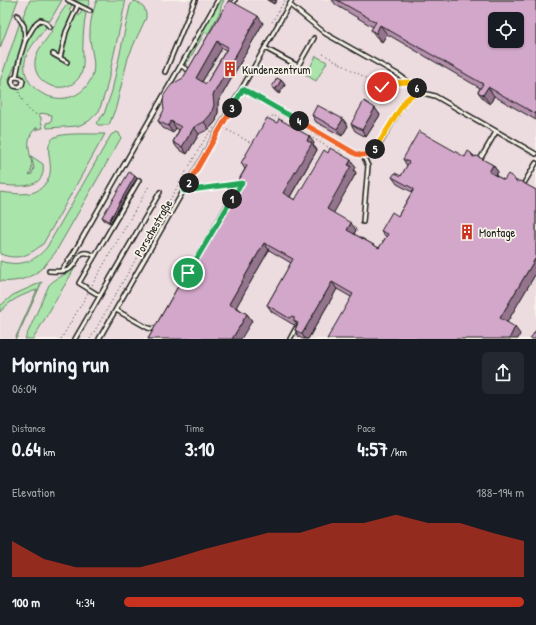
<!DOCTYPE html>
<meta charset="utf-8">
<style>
body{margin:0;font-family:"Patrick Hand",sans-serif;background:#242831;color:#f1f3f6;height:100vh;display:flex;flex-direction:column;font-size:15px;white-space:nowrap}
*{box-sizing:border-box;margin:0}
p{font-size:13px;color:#9ea1a6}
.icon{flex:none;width:22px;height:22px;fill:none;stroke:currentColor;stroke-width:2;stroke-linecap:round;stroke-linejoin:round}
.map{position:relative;height:339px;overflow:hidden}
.drawer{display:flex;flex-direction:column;background:#171b24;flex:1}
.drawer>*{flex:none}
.buttons{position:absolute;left:488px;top:12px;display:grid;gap:8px}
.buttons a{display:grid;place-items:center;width:36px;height:36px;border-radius:6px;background:#171b24;box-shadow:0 1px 3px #0004;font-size:20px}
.pin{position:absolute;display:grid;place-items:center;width:34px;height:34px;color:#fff;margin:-17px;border:2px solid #fff;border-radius:50%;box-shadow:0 1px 4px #0007}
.km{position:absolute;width:20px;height:20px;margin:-10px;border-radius:50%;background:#222;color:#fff;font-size:11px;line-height:20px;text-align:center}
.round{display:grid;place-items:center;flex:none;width:42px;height:42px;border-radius:6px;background:#242831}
.headline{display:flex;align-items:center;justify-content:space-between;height:68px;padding:0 12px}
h1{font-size:22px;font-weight:800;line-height:30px}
.metrics{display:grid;grid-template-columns:repeat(3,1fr);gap:6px;height:68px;padding:4px 12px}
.metrics div{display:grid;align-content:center}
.metrics b{font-size:20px;font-weight:800}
.metrics small{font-size:11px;font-weight:400}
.metrics p{font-size:11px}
.chart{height:112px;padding:8px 12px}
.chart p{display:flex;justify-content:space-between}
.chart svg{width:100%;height:72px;margin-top:4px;fill:#c8321e;opacity:.7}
ul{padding:0 12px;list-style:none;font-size:13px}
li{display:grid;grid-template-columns:64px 48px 1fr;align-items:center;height:30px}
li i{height:10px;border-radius:5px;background:#c8321e}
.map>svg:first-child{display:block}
</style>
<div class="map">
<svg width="536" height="339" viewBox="0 0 536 339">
<rect width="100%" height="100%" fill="#f7f3e8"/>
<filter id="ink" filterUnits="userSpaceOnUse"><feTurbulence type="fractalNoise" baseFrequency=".025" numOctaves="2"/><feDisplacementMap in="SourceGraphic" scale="8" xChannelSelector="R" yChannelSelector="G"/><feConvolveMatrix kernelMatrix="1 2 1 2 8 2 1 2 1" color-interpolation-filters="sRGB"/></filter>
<g filter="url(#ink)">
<path fill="#ecdcdf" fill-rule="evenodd" d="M0,0H536V339H0ZM495,19H517V41H495Z"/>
<path fill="#a9e5ab" stroke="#628064" d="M0,0H18L0,48Z
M30,0H62L50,21L40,19L38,20L27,36L26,26L23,16Z
M74,0H90L88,6L87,7Z
M97,0H124L125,4L106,90L99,111L89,121L78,126L47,128L46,123L51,122L52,115L41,113V114H39V116L41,117V121L43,128L35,130L38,128L37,127C18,143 39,163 29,175L32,174L34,168L31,156L43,164C47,191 16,186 0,185V81L20,22L22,24C25,43 17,62 9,79L10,85L16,89C31,87 22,79 19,71L21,61L26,45L37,24L43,22L46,27C41,35 33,43 28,52C10,90 69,118 90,81C99,65 89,49 90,33C90,21 93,11 97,0Z
M220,0H224L221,6L220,12L208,34L205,32L186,65L185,62Z
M136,1L144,7L146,14V18L137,37L128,58L116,107L109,125H98L96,123L104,114L112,91L130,6L133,2Z
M69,3L72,5L69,10L74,13L59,55L53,52L52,57L66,64L68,59L61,56L67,32L75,13L79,16L82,11L86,13C84,24 83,34 83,44C82,54 85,65 81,74C70,98 32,87 35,61C36,50 46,41 51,32C56,23 61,10 69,3Z
M316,56L327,62L316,81L306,75Z
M116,132L119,133L121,138L55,253C51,257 48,262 44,266C33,278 16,283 0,281V261C19,267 35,262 47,247L111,135Z
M95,134H105L43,244C29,255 19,261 0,254V192C10,193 21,195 31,193C36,192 41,189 44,185C60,169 39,146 55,137C63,133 85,134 95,134Z
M75,266H76L33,339H25L49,285C56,277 70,274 75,266Z
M42,282L16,339H15L37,290C22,295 10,300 0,312V306L13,295Z"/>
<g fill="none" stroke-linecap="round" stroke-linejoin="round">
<g stroke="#1c1c1c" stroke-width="6">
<path id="service" d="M68,0L90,11
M290,5L326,34L399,75L423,93
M232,6L235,0
M25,41L36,23L40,20L44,21L50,27
M265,48L298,66L314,38
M53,54L67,62
M60,58L66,32L78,5
M181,66L190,71
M165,72L195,0
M16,77L21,78L23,81L22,85L19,87L14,86L12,82L13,78L16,77L20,57L25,41L24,26L17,15
M243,89L356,154C366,156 371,154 378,147L405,101L413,94L423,93L435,96L536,154
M363,155L368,166L363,222
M479,161L496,132
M523,185L536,163
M49,271C55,271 66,273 71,268C81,259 77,247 95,256
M61,271L73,254L218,0
M100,296L79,283L139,180
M116,310L148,328L152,329L157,327
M75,339L160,192
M99,339L292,0
M290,339L296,328"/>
</g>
<path stroke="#1c1c1c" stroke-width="1" stroke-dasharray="1 3" stroke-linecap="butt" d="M272,22L285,0
M323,54L382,87L393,83L400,82
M19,92C22,100 28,114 39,115
M371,106L381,88
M270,120L273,115L338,153L340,150
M224,128L253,144
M190,190L238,183
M532,279L536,281
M92,285L149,186
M61,339L88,293
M90,339L206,137L214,128"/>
<use href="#service" stroke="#f7f3e8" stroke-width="3"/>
</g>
<path fill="#b590ae" stroke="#1c1c1c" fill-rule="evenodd" d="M229,0L263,23L218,102V112L216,121L209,129L199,134L187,154L178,149L173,142L179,130L176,128L173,133L163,128L158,121ZM222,48L226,50L206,84L202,82Z
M267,0H277L274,4Z
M332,0H536V120L494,96L490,104L485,101L478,92L480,88L387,34L382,42L378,39L371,30L373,27L336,5Z
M281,80L285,85L279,94L275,91L272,87Z
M375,108L380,115L366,137L355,131L351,124Z
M312,115L348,126L342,136L316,122Z
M314,143L313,145L317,150L290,197L295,200L356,168L354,170L356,173L333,213L356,230L354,234L379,248L386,237L381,231L398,216L412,192L397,184L392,177L401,176L407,166L403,159L465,157L471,153L474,156L493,165L498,172L496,176L504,180L517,181L536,190V273L507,322L520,334L351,297L337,289L308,339H303L299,337L295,330L297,325L296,323L294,325L272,312L267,305L291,263L269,250L236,307L247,314L252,321L148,339L245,169L241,163Z
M135,176L137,178L110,223L104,220L102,217Z"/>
<path fill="#94758d" stroke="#1c1c1c" d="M271,0H277L274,4Z
M258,16L263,23L218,102V112L216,121L209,129L204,122L213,95Z
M380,25L387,34L382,42L376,33Z
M217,41L222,48L200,85L196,78Z
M281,80L285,85L279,94L276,89Z
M488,87L494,96L490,104L483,95Z
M375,108L380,115L366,137L362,130Z
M343,119L348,126L342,136L337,129Z
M171,121L176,128L173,133L168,126Z
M194,127L199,134L187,154L182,147Z
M309,136L314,143L313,145L317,150L288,200L283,193Z
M351,160L356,168L354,170L356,173L332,216L327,209Z
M493,165L498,172L494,179L489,172Z
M135,176L137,178L110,223L109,221Z
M351,223L356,230L352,237L347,230Z
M264,243L269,250L234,311L229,304Z
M535,259L536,260V273L505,326L500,318Z
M332,282L337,289L308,339H305L302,334Z
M247,314L252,321L241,339H232Z
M515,327L520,334L518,339H509Z"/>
<path fill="#d3a7ca" stroke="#1c1c1c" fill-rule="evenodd" d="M229,0L258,16L213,95L214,105L211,114L204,122L194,127L182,147L173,142L181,127L171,121L168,126L158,121L164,110L163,102L164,95L171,85L183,78ZM217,41L228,47L206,84L196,78Z
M337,0H536V114L488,87L483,95L478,92L483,84L380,25L376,33L371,30L376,22ZM495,19H517V41H495Z
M277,78L281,80L276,89L272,87Z
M364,101L375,108L362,130L351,124Z
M317,105L343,119L337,129L312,115Z
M267,118L277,123L279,119L309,136L307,141L312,143L283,193L295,200L324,150L328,153L330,148L351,160L348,165L351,166L327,209L351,223L347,230L379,248L388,234L381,231L392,212L398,216L414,189L392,177L395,173L401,176L409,162L403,159L419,131L465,157L468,151L471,153L473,157L477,156L493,165L489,172L504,180L508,174L514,178L516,182L520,181L536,190V259H535L500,318L515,327L509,339H327L353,294L332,282L302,334L295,330L298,323L294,321V317L292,316L289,318L267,305L293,259L264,243L229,304L247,314L232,339H148L247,166L241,163Z
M129,172L135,176L109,221L102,217Z
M536,330V339H530Z"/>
</g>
<g fill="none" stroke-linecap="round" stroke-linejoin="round" filter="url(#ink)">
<g stroke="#fff" stroke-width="8">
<path id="split-1" d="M188,273L232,199"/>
</g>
<g stroke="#fff" stroke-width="8">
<path id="split-2" d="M189,183L184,191L242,183L232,199"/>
</g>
<g stroke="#fff" stroke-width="8">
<path id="split-3" d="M189,183L232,108"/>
</g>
<g stroke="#fff" stroke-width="8">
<path id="split-4" d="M232,108L243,89L299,121"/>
</g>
<g stroke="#fff" stroke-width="8">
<path id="split-5" d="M299,121L356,154C364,156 369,155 375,149"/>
</g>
<g stroke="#fff" stroke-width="8">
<path id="split-6" d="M375,149L405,101L413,94L423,93L417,88"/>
</g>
<g stroke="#fff" stroke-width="8">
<path id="split-7" d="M382,87L393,83L409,82L417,88"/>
</g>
<use href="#split-1" stroke="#22a559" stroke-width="5"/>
<use href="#split-2" stroke="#22a559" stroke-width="5"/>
<use href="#split-3" stroke="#f0652b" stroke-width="5"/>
<use href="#split-4" stroke="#22a559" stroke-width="5"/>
<use href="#split-5" stroke="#f0652b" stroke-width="5"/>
<use href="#split-6" stroke="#f5b400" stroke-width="5"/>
<use href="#split-7" stroke="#f5b400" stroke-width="5"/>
</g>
<defs>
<g id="building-bare" transform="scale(1.2)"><path d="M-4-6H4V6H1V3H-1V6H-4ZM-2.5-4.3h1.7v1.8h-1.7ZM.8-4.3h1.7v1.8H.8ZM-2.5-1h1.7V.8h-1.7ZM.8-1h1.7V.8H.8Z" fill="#c8321e" stroke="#f7f3e8" stroke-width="2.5" paint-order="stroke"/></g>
</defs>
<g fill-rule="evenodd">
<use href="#building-bare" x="230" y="69"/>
<use href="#building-bare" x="467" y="232"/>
</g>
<g text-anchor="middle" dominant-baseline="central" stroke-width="3.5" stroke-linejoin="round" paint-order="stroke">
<g font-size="12" fill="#1c1c1c" stroke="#f7f3e8" text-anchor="start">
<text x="242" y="69">Kundenzentrum</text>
<text x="479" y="232">Montage</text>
</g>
<g font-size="12" fill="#1c1c1c" stroke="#f7f3e8">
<text transform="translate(153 228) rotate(-60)">Porschestraße</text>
</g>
</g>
</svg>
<div class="buttons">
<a><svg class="icon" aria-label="locate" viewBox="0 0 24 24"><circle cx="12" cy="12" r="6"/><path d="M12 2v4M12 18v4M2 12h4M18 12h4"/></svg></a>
</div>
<div class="pin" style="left:188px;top:273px;background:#1e9e55"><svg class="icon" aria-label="arrive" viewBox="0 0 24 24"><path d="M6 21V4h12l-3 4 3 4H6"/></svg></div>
<div class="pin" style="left:382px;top:87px;background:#d93025"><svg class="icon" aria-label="check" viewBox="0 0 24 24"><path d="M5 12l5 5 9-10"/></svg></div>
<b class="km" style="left:232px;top:199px">1</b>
<b class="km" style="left:189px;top:183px">2</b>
<b class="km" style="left:232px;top:108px">3</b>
<b class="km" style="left:299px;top:121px">4</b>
<b class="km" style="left:375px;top:149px">5</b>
<b class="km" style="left:417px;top:88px">6</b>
</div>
<section class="drawer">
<div class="headline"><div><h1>Morning run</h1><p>06:04</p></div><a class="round"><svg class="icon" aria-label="share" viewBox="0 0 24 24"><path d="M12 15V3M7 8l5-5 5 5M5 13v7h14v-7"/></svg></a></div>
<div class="metrics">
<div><p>Distance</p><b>0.64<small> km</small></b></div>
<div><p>Time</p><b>3:10</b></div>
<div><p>Pace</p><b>4:57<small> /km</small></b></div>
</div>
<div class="chart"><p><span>Elevation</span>188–194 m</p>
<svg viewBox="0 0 160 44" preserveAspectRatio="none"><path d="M0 44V22L10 33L20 38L30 38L40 38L50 33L60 27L70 22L80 17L90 17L100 11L110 11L120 6L130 11L140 11L150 17L160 22V44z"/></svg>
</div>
<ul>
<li><b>100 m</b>4:34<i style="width:100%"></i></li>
</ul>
</section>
